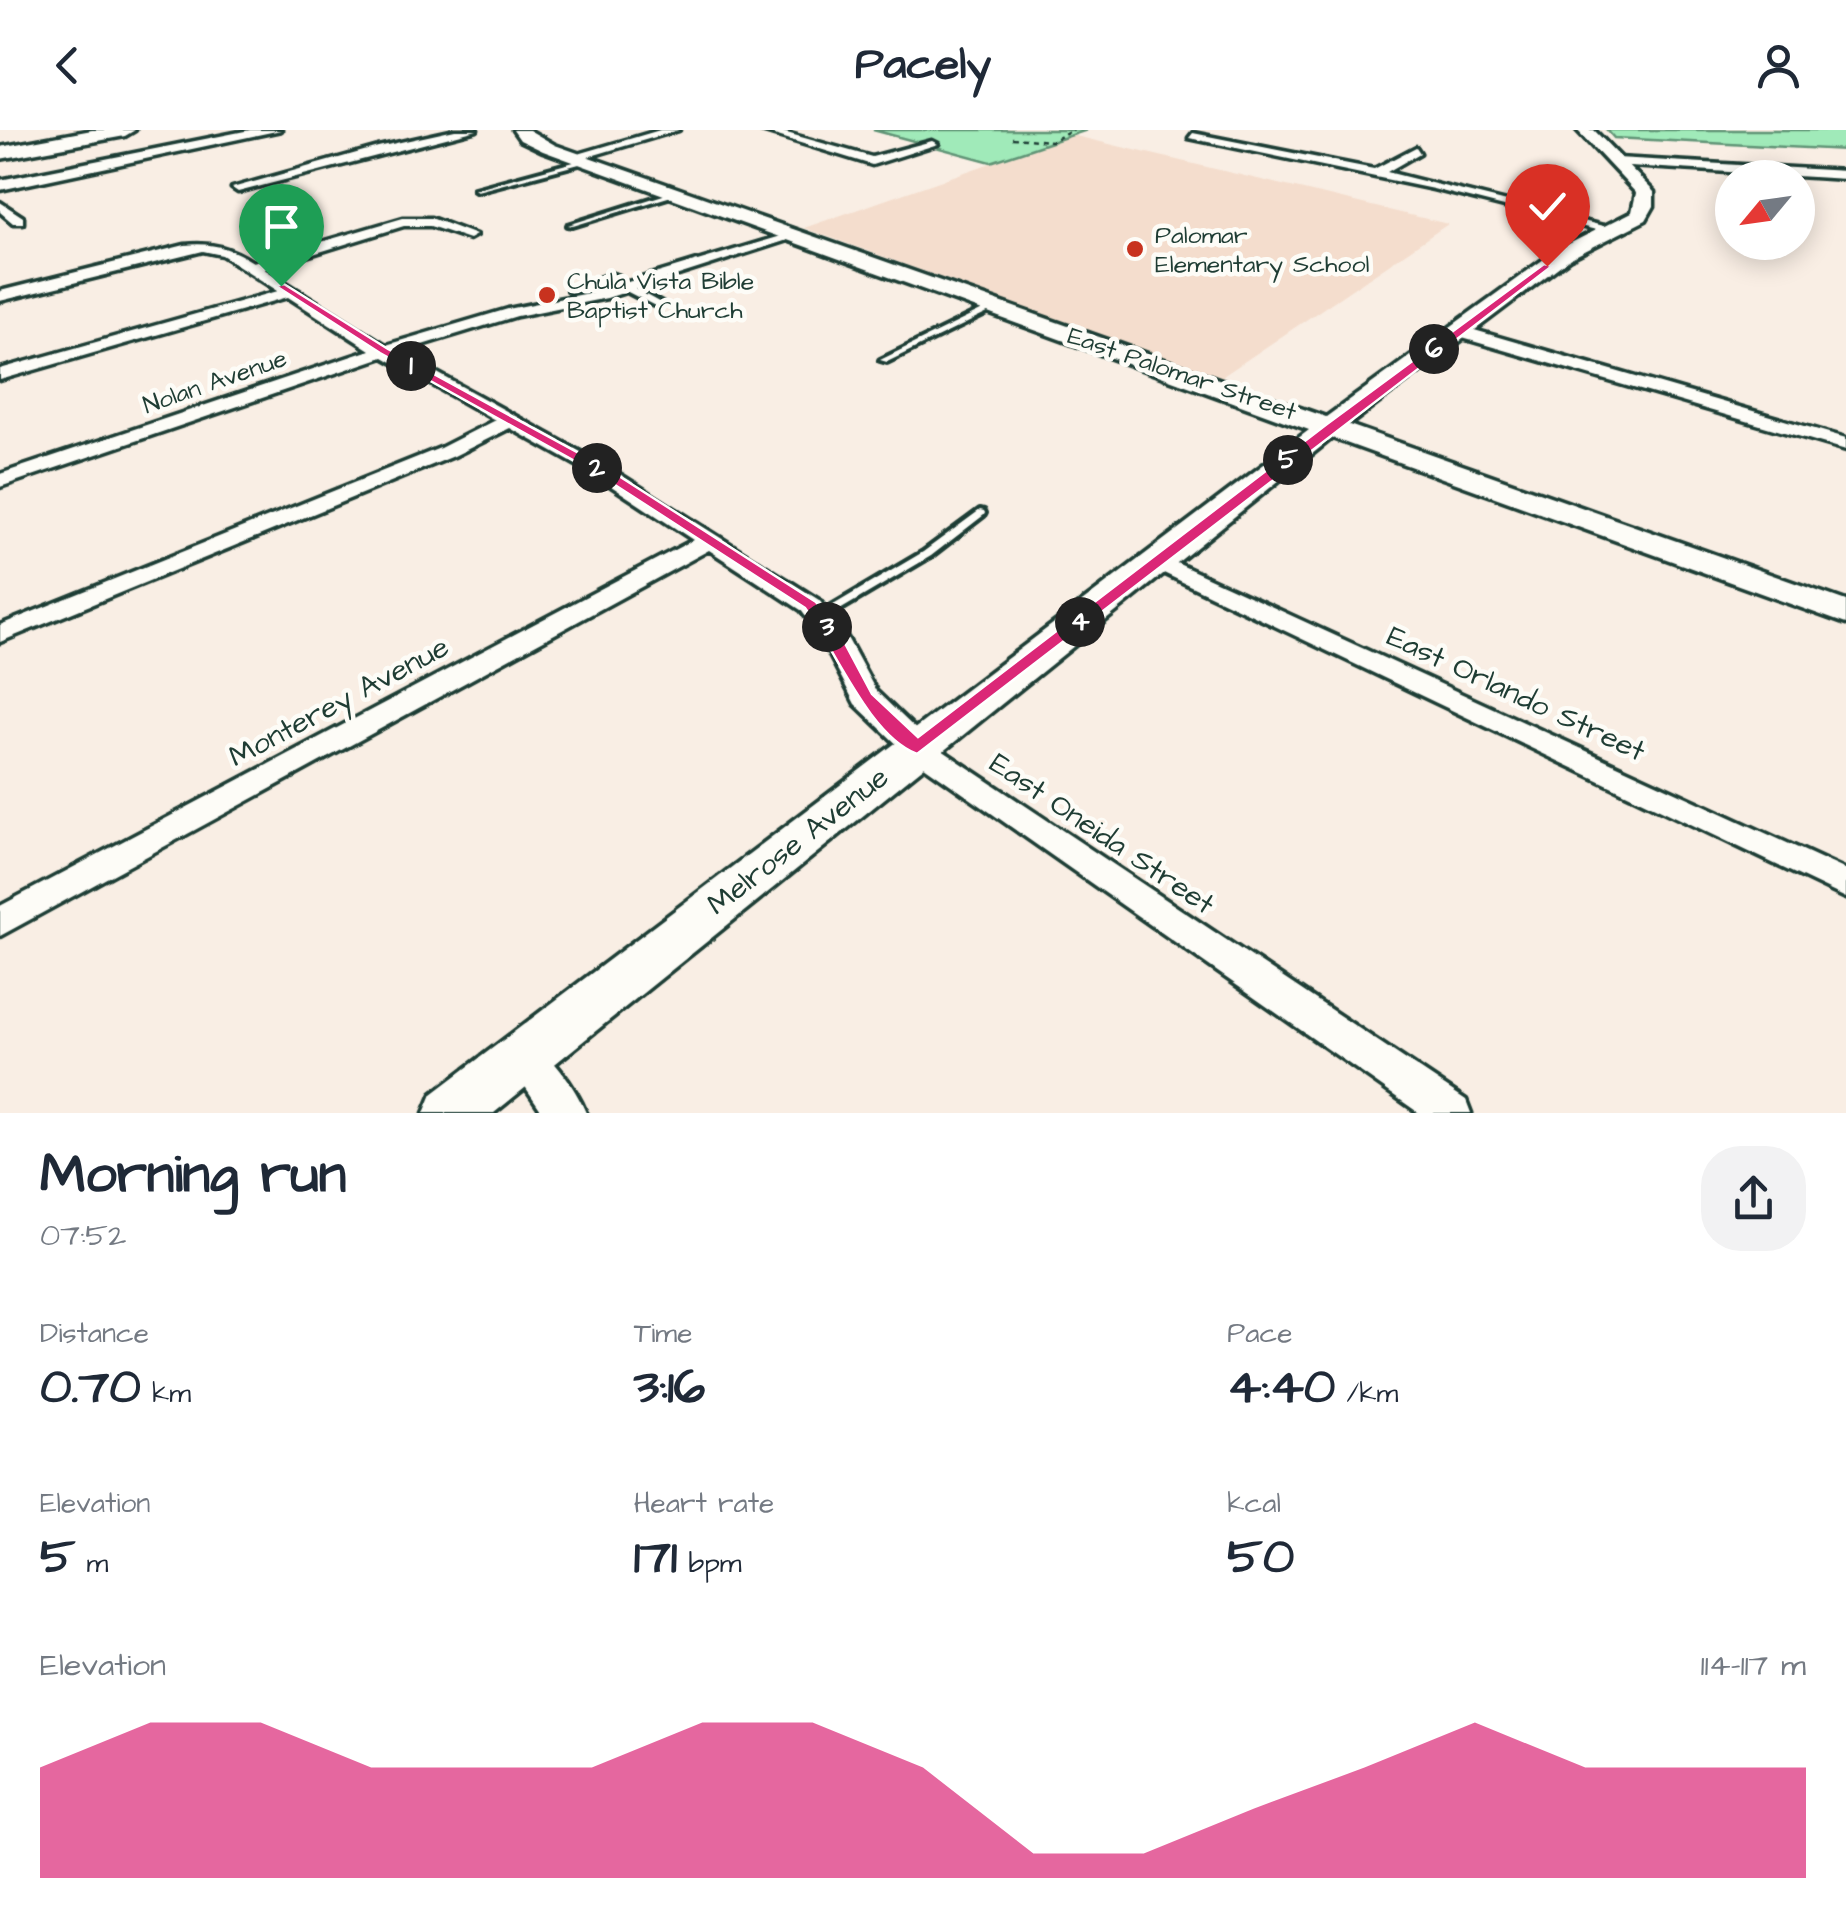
<!DOCTYPE html>
<meta charset="utf-8">
<style>
body{margin:0;font-family:"Architects Daughter",sans-serif;background:#f2f2f3;color:#1f2937;height:100vh;display:flex;flex-direction:column;font-size:38px;white-space:nowrap}
*{box-sizing:border-box;margin:0}
p{font-size:32px;color:#747a83}
.icon{flex:none;width:55px;height:55px;fill:none;stroke:currentColor;stroke-width:2;stroke-linecap:round;stroke-linejoin:round}
.map{position:relative;height:983px;overflow:hidden}
.panel{display:flex;flex-direction:column;background:#fff;flex:1}
.panel>*{flex:none}
.needle{width:65px;rotate:241deg}
.tools{position:absolute;left:1715px;top:30px;display:grid;gap:20px}
.tools a{display:grid;place-items:center;width:100px;height:100px;border-radius:50%;background:#fff;box-shadow:0 5px 25px #0003;font-size:50px}
.pin{position:absolute;display:grid;place-items:center;width:85px;height:85px;color:#fff;margin:-102px -42px;border-radius:50% 50% 50% 0;rotate:-45deg;box-shadow:0 0 10px #0007}
.pin .icon{rotate:45deg}
.km{position:absolute;width:50px;height:50px;margin:-25px;border-radius:50%;background:#222;color:#fff;font-size:28px;line-height:50px;text-align:center}
.round{display:grid;place-items:center;flex:none;width:105px;height:105px;border-radius:40px;background:#f2f2f3}
.head{display:flex;align-items:center;justify-content:space-between;height:170px;padding:0 40px}
h1{font-size:55px;font-weight:700;line-height:75px}
.stats{display:grid;grid-template-columns:repeat(3,1fr);gap:15px;height:170px;padding:10px 40px}
.stats div{display:grid;align-content:center}
.stats b{font-size:50px;font-weight:700}
.stats small{font-size:28px;font-weight:400}
.stats p{font-size:28px}
.chart{height:280px;padding:20px 40px}
.chart p{display:flex;justify-content:space-between}
.chart svg{width:100%;height:180px;margin-top:10px;fill:#db2777;opacity:.7}
header{display:flex;justify-content:space-between;align-items:center;height:130px;padding:0 40px;background:#fff;font-size:45px;font-weight:700}
.map>svg:first-child{display:block}
</style>
<header><svg class="icon" aria-label="back" viewBox="0 0 24 24"><path d="M15 5l-7 7 7 7"/></svg>Pacely<svg class="icon" aria-label="person" viewBox="0 0 24 24"><circle cx="12" cy="8" r="4"/><path d="M4 21q1-7 8-7t8 7"/></svg></header>
<div class="map">
<svg width="1846" height="983" viewBox="0 0 1846 983">
<rect width="100%" height="100%" fill="#f9eee4"/>
<filter id="ink" filterUnits="userSpaceOnUse"><feTurbulence type="fractalNoise" baseFrequency=".01" numOctaves="2"/><feDisplacementMap in="SourceGraphic" scale="20" xChannelSelector="R" yChannelSelector="G"/><feConvolveMatrix kernelMatrix="1 2 1 2 8 2 1 2 1" color-interpolation-filters="sRGB"/></filter>
<g filter="url(#ink)">
<path fill="#f4ddcd" d="M1071,5L1448,94L1220,248L804,98Z"/>
<path fill="#a0eab9" stroke="#609476" stroke-width="2.5" d="M873,0H1087L991,32Z
M1607,0H1846V20L1614,8Z"/>
<g fill="none" stroke-linecap="round" stroke-linejoin="round">
<g stroke="#1f3d34" stroke-width="8">
<path id="lane" d="M585,29L587,32L477,61L474,59Z
M676,61L678,64L573,96L568,95Z
M611,144L618,146L575,162L568,160Z
M622,155H628L664,175L657,177L622,159Z
M991,176L998,178L887,232L880,230Z
M980,380L984,381L985,383L984,385L931,426L823,490L819,491L813,487L923,422Z"/>
</g>
<g stroke="#1f3d34" stroke-width="7">
<path id="street" d="M455,0H477L238,62L232,58L378,17Z
M660,0H679L574,31L568,27Z
M758,0H776L872,27L932,11L938,14L872,35Z
M1193,3L1374,39L1416,17L1420,23L1387,42L1619,100L1612,104L1433,59L1189,8Z
M1617,28L1846,41V49L1613,35Z
M0,72L23,87V93H13L0,82Z
M403,88H431L476,105L469,109L430,96H404L264,139L386,215L508,179L598,161L797,101V107L607,168L517,186L399,222L610,338L819,470L845,504L876,561L927,610L1466,970L1471,983H1419L907,624L855,574L820,506L801,480L709,420L0,806V776L693,410L596,346L510,298L454,326L0,512V495L440,318L495,290L383,227L0,357V344L370,220L288,167L0,250V239L278,161L222,125L203,121L0,171V161L185,115C212,112 231,118 253,132Z
M1452,197H1464L1846,308V320L1452,205Z
M1159,425L1846,740V768L1151,437L1147,432L1151,427Z
M524,909C549,919 576,958 586,983H543L505,927L511,915Z"/>
</g>
<g stroke="#1f3d34" stroke-width="7">
<path id="secondary" d="M250,0H281L0,60V50Z
M513,0H529L555,15L1326,287L1555,121L1632,82L1636,63L1577,0H1594L1654,62V76L1646,90L1569,129L1349,295L1846,471V494L1332,308L494,983H424L432,964L1309,300L543,21L520,10Z"/>
</g>
<g stroke="#1f3d34" stroke-width="7">
<path id="highway" d="M92,0H135L125,6L0,29V17Z"/>
</g>
<path stroke="#1f3d34" stroke-width="2.5" stroke-dasharray="5 4" stroke-linecap="butt" d="M1012,8L1052,11L1073,0"/>
<use href="#lane" fill="#fdfcf7" fill-rule="evenodd"/>
<use href="#street" fill="#fdfcf7" fill-rule="evenodd"/>
<use href="#secondary" fill="#fdfcf7" fill-rule="evenodd"/>
<use href="#highway" fill="#fdfcf7" fill-rule="evenodd"/>
</g>
</g>
<path fill="#db2777" stroke="#fff" stroke-width="2.5" d="M1544,134L1552,136L917,624C869,606 835,519 805,478L598,344L380,223L276,156L284,154L388,219L608,339L816,472L840,504L872,564L918,607L1327,294Z"/>
<g fill="#c8321e" stroke="#fdfcf7" stroke-width="4">
<circle cx="1135" cy="119" r="10"/>
<circle cx="547" cy="165" r="10"/>
</g>
<g text-anchor="middle" dominant-baseline="central" stroke-width="9" stroke-linejoin="round" paint-order="stroke">
<g font-size="25" fill="#1f3d34" stroke="#fdfcf7" text-anchor="start">
<text x="1155" y="105">Palomar<tspan x="1155" dy="29">Elementary School</tspan></text>
<text x="567" y="151">Chula Vista Bible<tspan x="567" dy="29">Baptist Church</tspan></text>
</g>
<g font-size="25" fill="#1f3d34" stroke="#fdfcf7">
<text transform="translate(1182 244) rotate(19)">East Palomar Street</text>
<text transform="translate(215 252) rotate(-19)">Nolan Avenue</text>
</g>
<g font-size="30" fill="#1f3d34" stroke="#fdfcf7">
<text transform="translate(1516 564) rotate(25)">East Orlando Street</text>
<text transform="translate(339 572) rotate(-28)">Monterey Avenue</text>
<text transform="translate(1102 704) rotate(34)">East Oneida Street</text>
<text transform="translate(798 711) rotate(-38)">Melrose Avenue</text>
</g>
</g>
</svg>
<div class="tools">
<a><svg class="needle" viewBox="-14 -14 28 28"><path d="M0-13l5 13h-10z" fill="#e53935"/><path d="M0 13l5-13h-10z" fill="#747a83"/></svg></a>
</div>
<div class="pin" style="left:281px;top:156px;background:#1e9e55"><svg class="icon" aria-label="arrive" viewBox="0 0 24 24"><path d="M6 21V4h12l-3 4 3 4H6"/></svg></div>
<div class="pin" style="left:1547px;top:136px;background:#d93025"><svg class="icon" aria-label="check" viewBox="0 0 24 24"><path d="M5 12l5 5 9-10"/></svg></div>
<b class="km" style="left:411px;top:236px">1</b>
<b class="km" style="left:597px;top:338px">2</b>
<b class="km" style="left:827px;top:497px">3</b>
<b class="km" style="left:1080px;top:492px">4</b>
<b class="km" style="left:1288px;top:330px">5</b>
<b class="km" style="left:1434px;top:219px">6</b>
</div>
<section class="panel">
<div class="head"><div><h1>Morning run</h1><p>07:52</p></div><a class="round"><svg class="icon" aria-label="share" viewBox="0 0 24 24"><path d="M12 15V3M7 8l5-5 5 5M5 13v7h14v-7"/></svg></a></div>
<div class="stats">
<div><p>Distance</p><b>0.70<small> km</small></b></div>
<div><p>Time</p><b>3:16</b></div>
<div><p>Pace</p><b>4:40<small> /km</small></b></div>
</div>
<div class="stats">
<div><p>Elevation</p><b>5<small> m</small></b></div>
<div><p>Heart rate</p><b>171<small> bpm</small></b></div>
<div><p>kcal</p><b>50</b></div>
</div>
<div class="chart"><p><span>Elevation</span>114–117 m</p>
<svg viewBox="0 0 160 44" preserveAspectRatio="none"><path d="M0 44V17L10 6L20 6L30 17L40 17L50 17L60 6L70 6L80 17L90 38L100 38L110 27L120 17L130 6L140 17L150 17L160 17V44z"/></svg>
</div>
</section>
